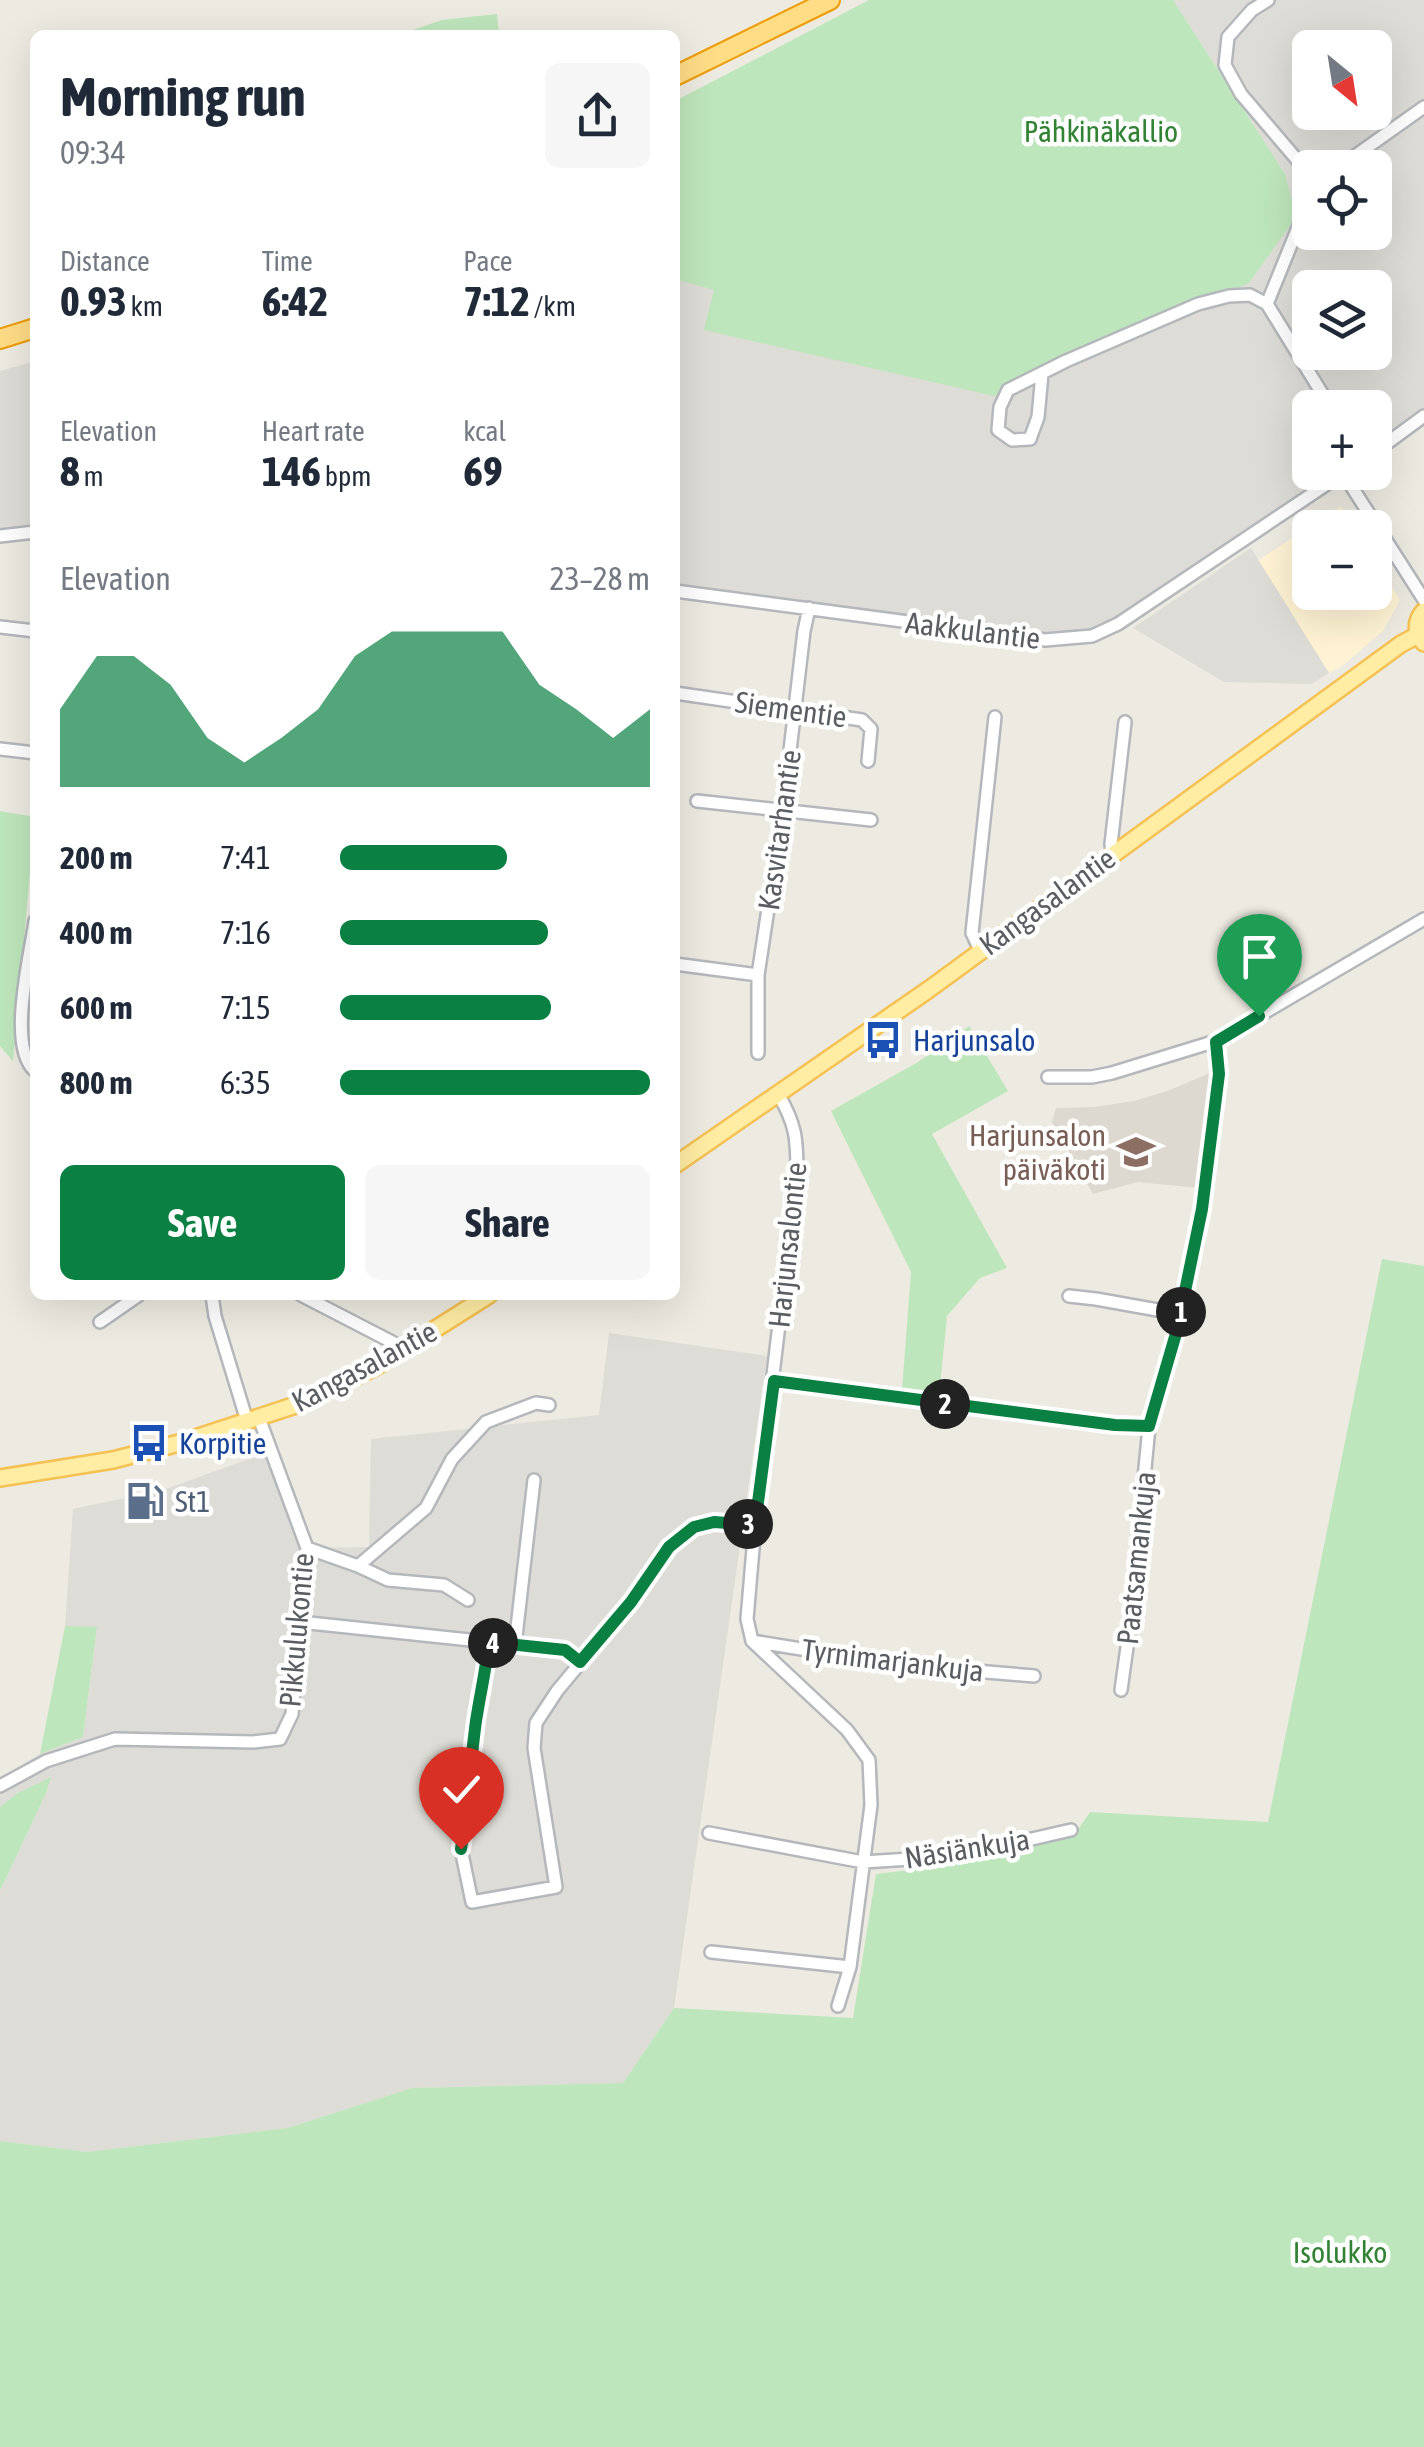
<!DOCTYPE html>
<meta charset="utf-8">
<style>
body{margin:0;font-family:"Asap Condensed",sans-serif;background:#f6f6f7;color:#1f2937;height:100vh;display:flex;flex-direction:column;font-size:38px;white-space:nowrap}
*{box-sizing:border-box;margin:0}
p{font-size:32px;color:#747a83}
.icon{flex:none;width:55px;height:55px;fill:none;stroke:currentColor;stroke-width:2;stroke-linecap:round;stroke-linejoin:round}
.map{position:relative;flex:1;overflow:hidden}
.drawer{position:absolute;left:30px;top:30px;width:650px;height:1270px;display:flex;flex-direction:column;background:#fff;border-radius:15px;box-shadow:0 10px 40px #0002}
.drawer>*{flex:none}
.needle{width:65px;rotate:150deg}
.fabs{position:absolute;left:1292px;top:30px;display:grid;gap:20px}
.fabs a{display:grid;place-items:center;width:100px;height:100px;border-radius:15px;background:#fff;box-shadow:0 10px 40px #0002;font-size:50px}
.pin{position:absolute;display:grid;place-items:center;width:85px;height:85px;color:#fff;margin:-102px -42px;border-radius:50% 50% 50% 0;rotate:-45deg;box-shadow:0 0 10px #0007}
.pin .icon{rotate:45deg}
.km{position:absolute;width:50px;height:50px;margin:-25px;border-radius:50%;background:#222;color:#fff;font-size:28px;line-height:50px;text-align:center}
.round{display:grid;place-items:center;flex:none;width:105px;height:105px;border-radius:15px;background:#f6f6f7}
.summary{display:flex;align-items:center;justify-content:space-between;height:170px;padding:0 30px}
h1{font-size:55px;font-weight:700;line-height:75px}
.stats{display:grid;grid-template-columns:repeat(3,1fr);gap:15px;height:170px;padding:10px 30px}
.stats div{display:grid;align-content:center}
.stats b{font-size:42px;font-weight:700}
.stats small{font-size:28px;font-weight:400}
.stats p{font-size:28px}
.chart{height:280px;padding:20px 30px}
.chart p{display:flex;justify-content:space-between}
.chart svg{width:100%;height:180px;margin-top:10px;fill:#0b8043;opacity:.7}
.primary-button{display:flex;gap:20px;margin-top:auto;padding:20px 30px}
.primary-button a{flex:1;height:115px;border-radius:15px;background:#0b8043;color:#fff;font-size:40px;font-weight:700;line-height:115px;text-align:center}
.primary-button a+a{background:#f6f6f7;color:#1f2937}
ul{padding:0 30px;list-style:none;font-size:32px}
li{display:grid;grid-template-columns:160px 120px 1fr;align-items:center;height:75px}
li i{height:25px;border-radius:12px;background:#0b8043}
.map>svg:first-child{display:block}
</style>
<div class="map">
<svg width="1424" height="2447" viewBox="0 0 1424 2447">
<rect width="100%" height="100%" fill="#edeae1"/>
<path fill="#fff3d4" d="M1341,506L1356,527L1310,528V592H1375V559L1400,600L1383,631L1342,666L1329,673L1257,561Z"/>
<path fill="#dedcd6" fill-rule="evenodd" d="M1173,0H1424V416L1375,452V408H1310V472L1345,473L1118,624L1059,640L675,591V279L715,290L705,330L1285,174ZM1310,48H1375V112H1310ZM1310,168H1375V232H1310ZM1310,288H1375V352H1310Z
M35,361V527L0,530V371Z
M1251,548L1329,673L1311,684L1224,682L1133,628Z
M609,1333L767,1356L674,2008L623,2083L412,2088L288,2128L87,2152L0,2141V1891L47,1791L50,1779L18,1793L0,1807V1779L40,1754L83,1737L97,1628L65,1626L73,1509L166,1489L276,1449L307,1548L369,1547L371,1439L599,1415Z"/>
<path fill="#ddd9d0" d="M1212,1072L1199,1188L1138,1182L1093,1194L1052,1122L1056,1108L1094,1107L1134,1101L1170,1090Z"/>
<path fill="#bee6bc" d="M869,0H1173L1285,174L1296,217L1249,283L994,396L704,330L714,290L675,279V101Z
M497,14L499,35H398L442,20Z
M0,811L35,817L13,1061L0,1046Z
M969,1026L1008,1091L932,1134L1007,1268L980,1278L947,1316L939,1396L902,1390L911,1272L831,1111L918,1062Z
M1382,1259L1424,1266V2447H0V2141L87,2152L288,2128L412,2088L623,2083L674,2008L853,2018L876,1874L959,1864L1075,1834L1090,1812L1268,1822Z
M65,1626L97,1627L83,1737L40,1754Z
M51,1777L47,1791L0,1891V1807L18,1793Z"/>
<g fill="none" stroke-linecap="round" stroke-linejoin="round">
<g stroke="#b4b8bc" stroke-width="16">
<path id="minor" d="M1268,0L1252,10L1228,37L1225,65L1241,94L1310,175
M1338,168L1424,107
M1310,198L1267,304L1331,408
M1042,374L1038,417L1030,439L1012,440L998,430L1000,407L1008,390L1066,361L1198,304L1229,296L1250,295L1267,304
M1375,452L1424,416
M1343,473L1424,600
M0,536L35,532
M675,591L1045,640L1092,636L1118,624L1345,472
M0,627L35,631
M675,693L862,720L871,729L868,761
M0,749L35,753
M697,801L871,820
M1112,854L1111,844L1125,722
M35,921C30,957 7,1047 35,1071
M980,950L972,933L995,717
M675,964L758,975
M758,1053V975L783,810L804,631L809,608
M1048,1077H1092L1112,1073L1216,1041
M778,1094C796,1124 797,1139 797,1174L755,1525L747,1619L752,1641L847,1730L869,1760L871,1805L850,1967L838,2006
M212,1295L215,1316L247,1421
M301,1295L394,1343
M1069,1296L1096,1299L1180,1314
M100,1322L139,1295
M773,1381L1115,1425L1149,1427
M307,1548L358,1566L388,1580L444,1585L468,1600
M358,1566L426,1508L452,1459L486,1422L536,1403L549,1405
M300,1622L565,1650L580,1662
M752,1641L893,1664L1034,1676
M489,1642L483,1687L476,1720L468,1811L461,1849L472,1902L556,1887L534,1748L536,1723L557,1691L631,1602L669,1547L693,1527L714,1522L755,1525
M515,1645L534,1480
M1121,1690L1129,1633L1149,1427L1177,1330L1202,1209L1219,1074L1216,1041L1424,919
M0,1786L46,1761L115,1739L253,1742L280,1739L292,1714L307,1548L259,1418
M709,1833L863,1862L958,1856L1071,1830
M711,1952L850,1967"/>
</g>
<g stroke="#f5c152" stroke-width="20">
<path id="major" d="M1424,611C1415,621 1415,633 1424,643
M675,1165L928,990L1401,644L1418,635
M0,1478L113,1460L183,1442L302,1403L377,1366L489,1295"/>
</g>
<g stroke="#ee9b00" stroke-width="22">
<path id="highway" d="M675,76L830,0
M0,339L35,328"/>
</g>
<use href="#minor" stroke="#fff" stroke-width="11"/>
<use href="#major" stroke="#ffeda4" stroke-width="15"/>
<use href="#highway" stroke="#ffdc86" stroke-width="18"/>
</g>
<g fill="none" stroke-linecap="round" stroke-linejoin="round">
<g stroke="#fff" stroke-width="20">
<path id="route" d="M461,1849C468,1807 470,1764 476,1721C480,1695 486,1669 489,1642L565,1650L580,1662L631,1602L669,1547L694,1527L714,1522L755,1525L774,1381L1115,1425L1149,1426L1177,1330L1202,1209L1219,1074L1216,1042L1259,1016"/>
</g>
<use href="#route" stroke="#0b8043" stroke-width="12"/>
</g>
<defs>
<g id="bus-bare" transform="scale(3)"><path d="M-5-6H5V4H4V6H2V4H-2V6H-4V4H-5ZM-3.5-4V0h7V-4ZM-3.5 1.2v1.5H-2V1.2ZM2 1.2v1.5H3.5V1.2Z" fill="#1a4fb4" stroke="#fff" stroke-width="2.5" paint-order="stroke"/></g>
<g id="school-bare" transform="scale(3)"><path d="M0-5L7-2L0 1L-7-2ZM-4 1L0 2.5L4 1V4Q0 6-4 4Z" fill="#8d6e63" stroke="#fff" stroke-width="2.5" paint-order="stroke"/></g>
<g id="fuel-bare" transform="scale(3)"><path d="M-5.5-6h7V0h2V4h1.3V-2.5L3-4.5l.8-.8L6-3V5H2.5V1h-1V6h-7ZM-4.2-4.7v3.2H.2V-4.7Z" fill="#5c6f8a" stroke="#fff" stroke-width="2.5" paint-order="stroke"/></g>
</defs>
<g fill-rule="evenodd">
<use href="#bus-bare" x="883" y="1040"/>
<use href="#school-bare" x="1136" y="1152"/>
<use href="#bus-bare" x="149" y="1443"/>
<use href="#fuel-bare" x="145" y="1501"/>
</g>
<g text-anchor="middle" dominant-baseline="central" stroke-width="9" stroke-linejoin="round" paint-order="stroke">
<g font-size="30" fill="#318232" stroke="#fff">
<text x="1101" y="131">Pähkinäkallio</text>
<text x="1340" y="2252">Isolukko</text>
</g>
<g font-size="30" fill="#5a5e63" stroke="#fff">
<text transform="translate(973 630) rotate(7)">Aakkulantie</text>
<text transform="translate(791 709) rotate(8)">Siementie</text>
<text transform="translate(779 830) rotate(-82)">Kasvitarhantie</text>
<text transform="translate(1047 901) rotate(-36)">Kangasalantie</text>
<text transform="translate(787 1245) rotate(-84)">Harjunsalontie</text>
<text transform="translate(364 1366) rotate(-28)">Kangasalantie</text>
<text transform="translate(1136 1558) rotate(-84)">Paatsamankuja</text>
<text transform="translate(296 1630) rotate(-85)">Pikkulukontie</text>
<text transform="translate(893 1660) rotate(7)">Tyrnimarjankuja</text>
<text transform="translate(967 1848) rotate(-9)">Näsiänkuja</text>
</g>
<g font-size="30" fill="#164399" stroke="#fff" text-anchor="start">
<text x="913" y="1040">Harjunsalo</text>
<text x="179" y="1443">Korpitie</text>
</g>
<g font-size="30" fill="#785e54" stroke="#fff" text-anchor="end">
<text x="1106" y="1135">Harjunsalon<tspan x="1106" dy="34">päiväkoti</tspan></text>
</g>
<g font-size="30" fill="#4e5e75" stroke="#fff" text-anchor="start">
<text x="175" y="1501">St1</text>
</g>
</g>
</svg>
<div class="fabs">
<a><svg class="needle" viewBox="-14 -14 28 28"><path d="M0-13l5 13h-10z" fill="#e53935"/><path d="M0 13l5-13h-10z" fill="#747a83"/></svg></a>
<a><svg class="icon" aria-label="locate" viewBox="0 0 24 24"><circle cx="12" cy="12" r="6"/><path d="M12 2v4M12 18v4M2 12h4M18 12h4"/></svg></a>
<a><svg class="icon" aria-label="layers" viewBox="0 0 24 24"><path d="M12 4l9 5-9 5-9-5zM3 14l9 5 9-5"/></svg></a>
<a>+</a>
<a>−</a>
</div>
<div class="pin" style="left:1259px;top:1016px;background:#1e9e55"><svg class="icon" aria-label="arrive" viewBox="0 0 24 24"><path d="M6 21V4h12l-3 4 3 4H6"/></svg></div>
<div class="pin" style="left:461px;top:1849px;background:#d93025"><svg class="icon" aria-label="check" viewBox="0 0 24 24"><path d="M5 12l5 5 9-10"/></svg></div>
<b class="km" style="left:1181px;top:1312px">1</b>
<b class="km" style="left:945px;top:1404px">2</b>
<b class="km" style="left:748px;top:1524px">3</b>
<b class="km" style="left:493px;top:1643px">4</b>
<section class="drawer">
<div class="summary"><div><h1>Morning run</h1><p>09:34</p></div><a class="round"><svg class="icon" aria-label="share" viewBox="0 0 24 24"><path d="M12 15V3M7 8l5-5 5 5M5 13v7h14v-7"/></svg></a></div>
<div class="stats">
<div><p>Distance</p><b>0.93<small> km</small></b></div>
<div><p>Time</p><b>6:42</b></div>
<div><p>Pace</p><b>7:12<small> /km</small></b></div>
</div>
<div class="stats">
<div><p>Elevation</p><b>8<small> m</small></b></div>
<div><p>Heart rate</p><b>146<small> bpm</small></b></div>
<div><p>kcal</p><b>69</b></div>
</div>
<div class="chart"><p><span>Elevation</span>23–28 m</p>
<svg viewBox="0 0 160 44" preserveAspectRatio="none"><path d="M0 44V25L10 12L20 12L30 19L40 32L50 38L60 32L70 25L80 12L90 6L100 6L110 6L120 6L130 19L140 25L150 32L160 25V44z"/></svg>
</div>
<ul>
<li><b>200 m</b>7:41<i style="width:54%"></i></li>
<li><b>400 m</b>7:16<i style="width:67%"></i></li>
<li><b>600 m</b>7:15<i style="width:68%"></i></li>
<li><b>800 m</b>6:35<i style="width:100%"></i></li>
</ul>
<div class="primary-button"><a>Save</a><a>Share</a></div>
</section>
</div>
